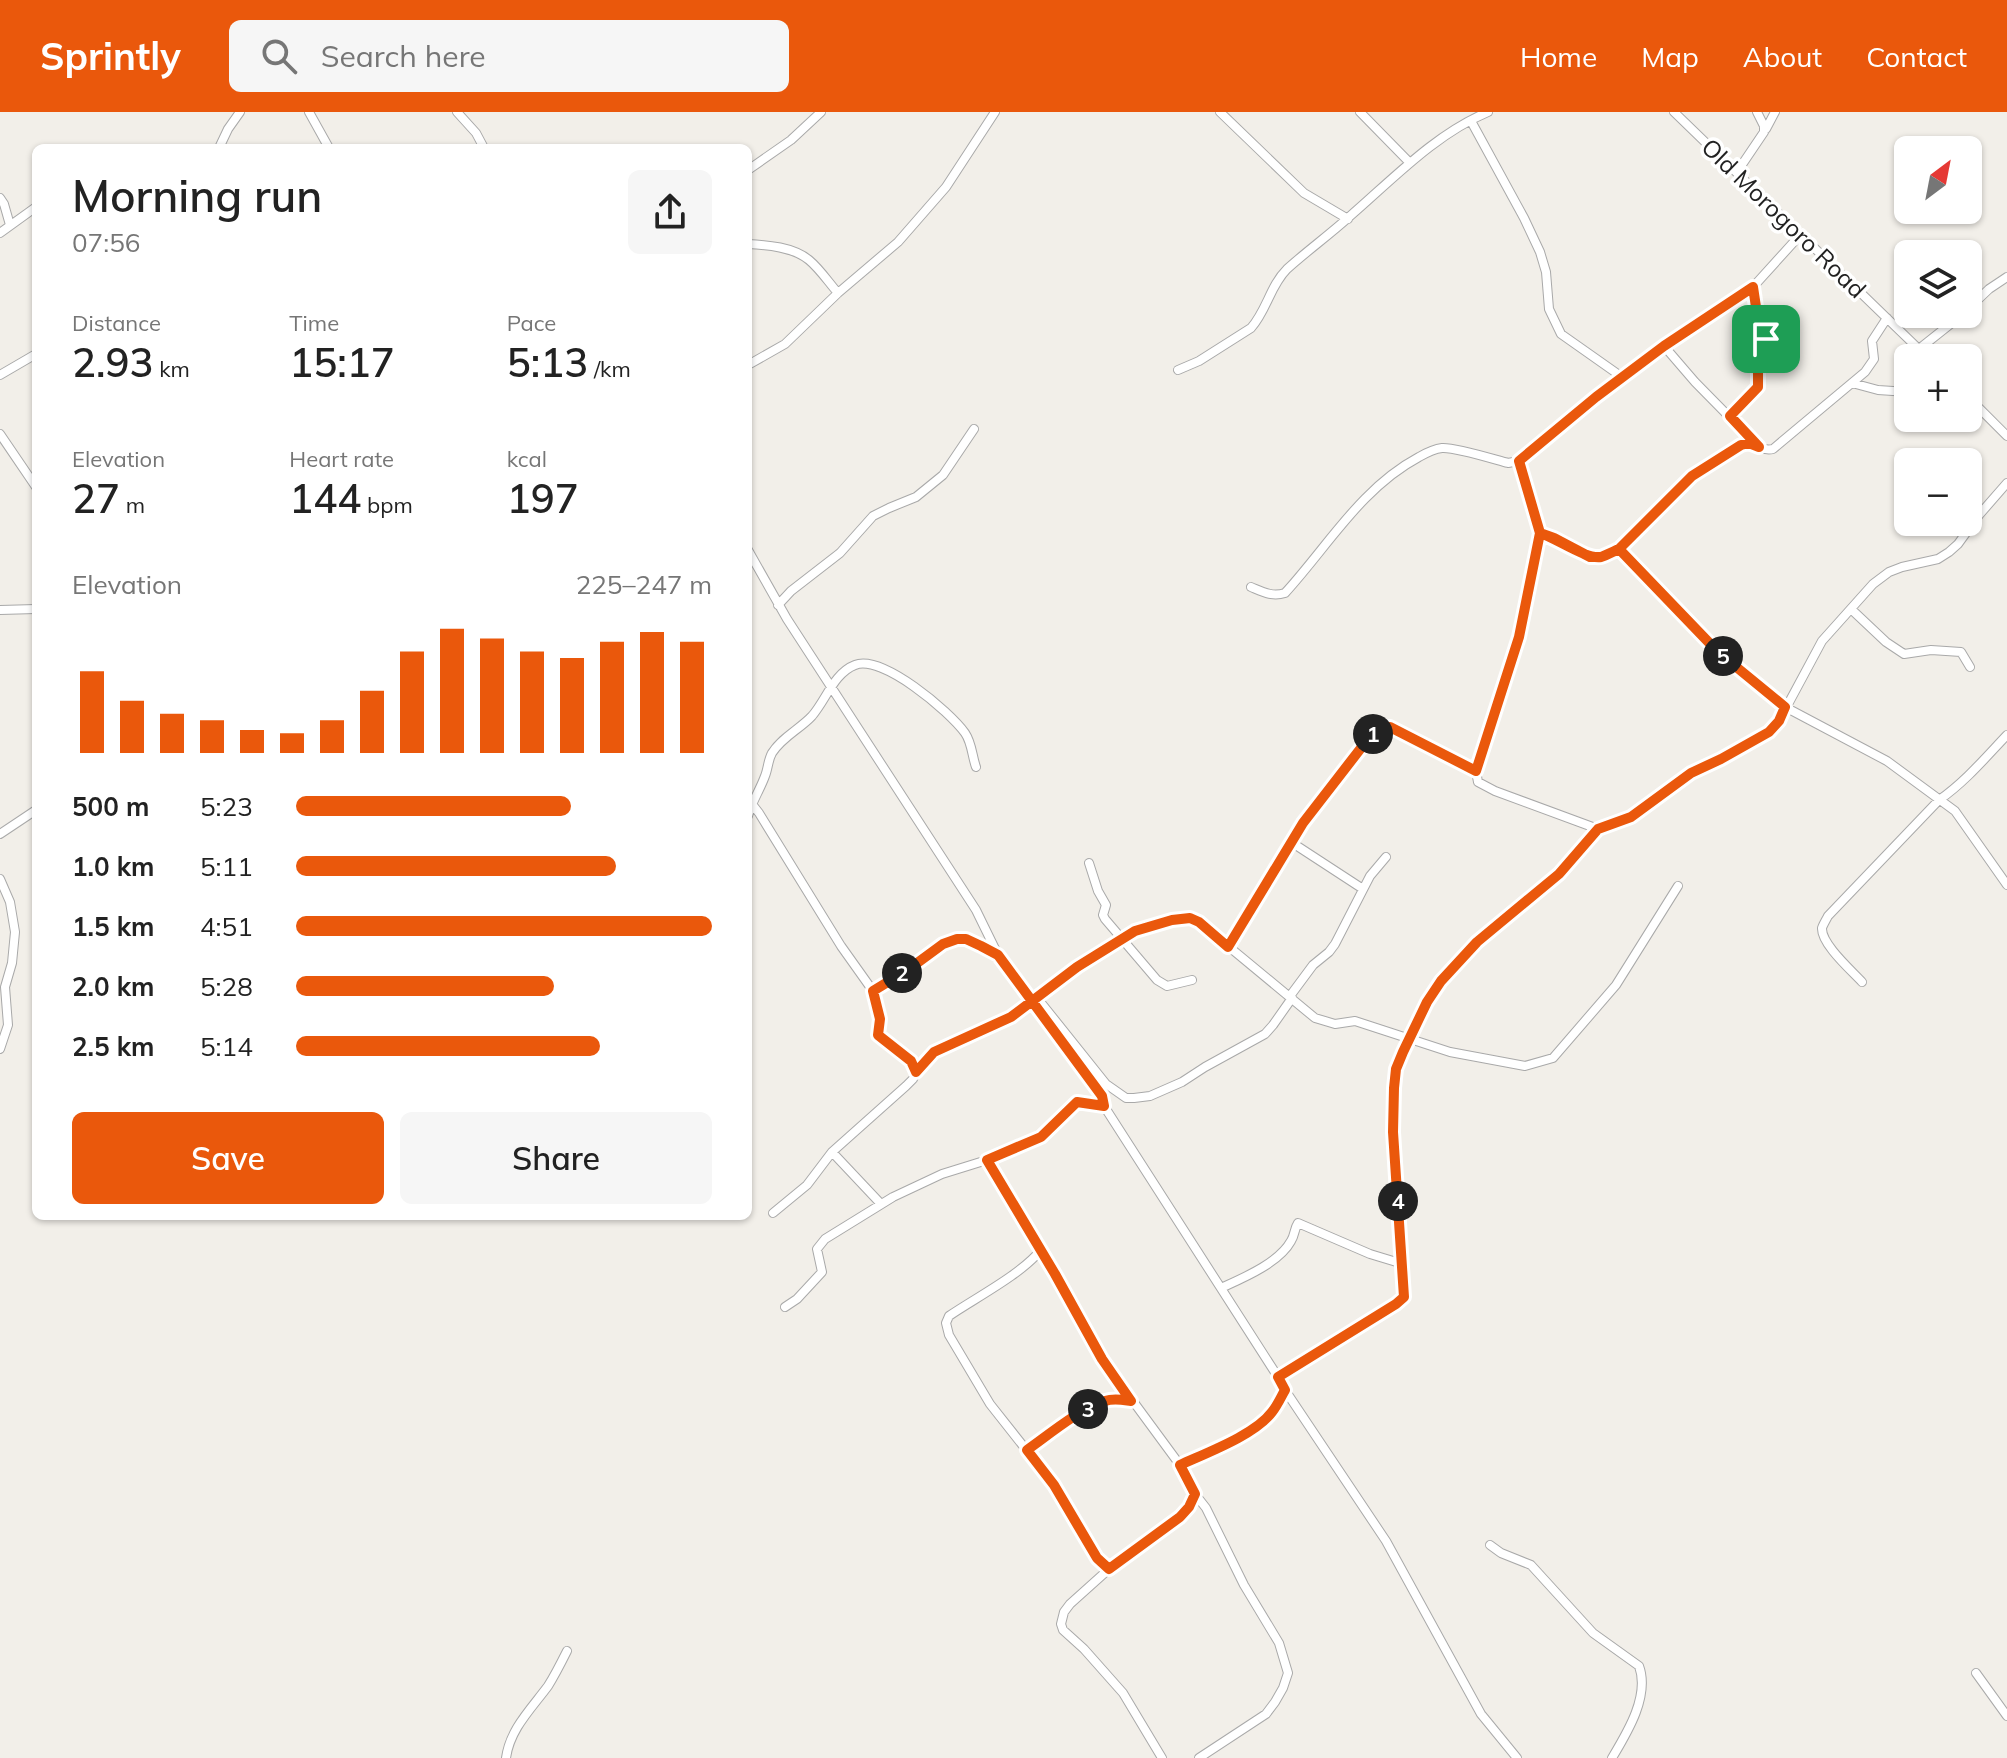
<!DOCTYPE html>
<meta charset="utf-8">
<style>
body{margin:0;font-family:Mulish,sans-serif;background:#f6f6f6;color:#222;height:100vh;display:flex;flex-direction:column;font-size:30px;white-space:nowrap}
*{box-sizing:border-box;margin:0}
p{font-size:26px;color:#767676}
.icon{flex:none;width:44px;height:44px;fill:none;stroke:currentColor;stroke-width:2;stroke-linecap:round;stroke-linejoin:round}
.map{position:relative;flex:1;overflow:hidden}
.drawer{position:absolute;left:32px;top:32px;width:720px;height:1076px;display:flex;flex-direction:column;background:#fff;border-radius:12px;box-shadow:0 2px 6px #0004}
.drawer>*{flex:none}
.needle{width:52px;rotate:32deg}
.fabs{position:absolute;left:1894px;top:24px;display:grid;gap:16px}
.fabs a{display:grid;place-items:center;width:88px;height:88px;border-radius:12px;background:#fff;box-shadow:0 2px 6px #0004;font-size:40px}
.pin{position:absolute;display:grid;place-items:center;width:68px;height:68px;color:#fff;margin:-34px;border-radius:16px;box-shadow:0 4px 12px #0006}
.km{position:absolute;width:40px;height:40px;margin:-20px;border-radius:50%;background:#222;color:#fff;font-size:22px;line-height:40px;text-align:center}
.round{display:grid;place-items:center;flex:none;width:84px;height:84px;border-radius:12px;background:#f6f6f6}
.summary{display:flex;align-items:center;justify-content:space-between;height:136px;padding:0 40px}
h1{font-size:44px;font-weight:600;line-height:60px}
.figures{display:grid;grid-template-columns:repeat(3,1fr);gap:12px;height:136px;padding:8px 40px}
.figures div{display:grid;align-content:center}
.figures b{font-size:40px;font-weight:600}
.figures small{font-size:22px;font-weight:400}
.figures p{font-size:22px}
.chart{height:224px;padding:16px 40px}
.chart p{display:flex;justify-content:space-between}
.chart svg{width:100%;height:144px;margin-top:8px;stroke:#ea580c;stroke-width:6}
.button{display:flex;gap:16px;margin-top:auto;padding:16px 40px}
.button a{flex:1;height:92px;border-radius:12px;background:#ea580c;color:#fff;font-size:32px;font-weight:600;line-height:92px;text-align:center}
.button a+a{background:#f6f6f6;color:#222}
ul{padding:0 40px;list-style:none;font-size:26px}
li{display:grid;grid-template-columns:128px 96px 1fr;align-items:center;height:60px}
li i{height:20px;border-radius:10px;background:#ea580c}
header{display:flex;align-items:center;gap:48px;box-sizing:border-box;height:112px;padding:0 40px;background:#ea580c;color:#fff}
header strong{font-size:38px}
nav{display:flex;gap:44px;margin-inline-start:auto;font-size:28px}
.search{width:560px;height:72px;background:#f6f6f6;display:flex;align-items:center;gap:20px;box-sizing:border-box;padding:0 28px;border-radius:12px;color:#767676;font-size:30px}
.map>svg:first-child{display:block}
</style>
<header>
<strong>Sprintly</strong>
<div class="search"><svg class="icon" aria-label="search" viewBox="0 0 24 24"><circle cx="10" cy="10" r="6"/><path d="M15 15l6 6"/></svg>Search here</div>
<nav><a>Home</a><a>Map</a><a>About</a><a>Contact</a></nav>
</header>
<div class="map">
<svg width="2007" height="1646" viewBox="0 0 2007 1646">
<rect width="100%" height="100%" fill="#f2efe9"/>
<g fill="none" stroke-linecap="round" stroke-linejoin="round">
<g stroke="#a9a9a9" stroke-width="10">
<path id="street" d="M309,0L329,36
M457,0L476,21L484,36
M1220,0L1304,81L1348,107
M1360,0L1410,51
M1674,0L1928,246
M1471,9L1524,106L1540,140L1546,160L1549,197L1561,222L1622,265
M1766,17L1775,0
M219,36L228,17L240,0
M748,58L791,28L821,0
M1737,60L1764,20V14L1757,0
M0,86L4,92L10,113
M0,121L36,95
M748,132C768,133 793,135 809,148C820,157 829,171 838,181
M1968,197L1989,177L2007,165
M1664,234L1695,270L1756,332
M1919,237L1963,202
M748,253L785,232L838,181L898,130L946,75L995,0
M1178,258L1199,249L1251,216C1267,198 1270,174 1287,157C1307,139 1329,123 1349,105C1392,68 1435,22 1488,0
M0,263L36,242
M1852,271L1878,278L1908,280
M1968,285L2007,324
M1730,304L1758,275L1759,271L1758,247L1766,231L1759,215L1753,175
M0,322L36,375
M1519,349L1540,421L1519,525L1476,659L1478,670L1495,679L1598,717
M1540,421L1554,426L1590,445H1601L1619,437L1692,364L1741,333C1755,331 1761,340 1773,337L1865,260L1874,247L1872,229L1887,206
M1619,437L1718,540L1785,595L1887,649L1955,699L2007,773
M748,438L787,507L976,798L998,843L1102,984L1104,994L1278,1265L1285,1278L1386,1429L1481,1602L1517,1646
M1251,475C1263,480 1272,485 1285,481C1328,434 1361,376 1419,345C1426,341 1433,337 1442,336C1455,335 1493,347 1508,351L1519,349L1596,285L1664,234L1753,175L1801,122
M778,493L791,479L840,441L873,404L889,396L916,385L943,363L974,317
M1851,497L1886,530L1904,542L1931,538L1961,540L1970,555
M0,498L36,497
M748,687L759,701L841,834L873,879L880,907L878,923L911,949L916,960L913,967L906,974L832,1040L807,1073L773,1101
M748,704C752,689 760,678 765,664C768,657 768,648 772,641C782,625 800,617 812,604C826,588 834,561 855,553C882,542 949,599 965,621C972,631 972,644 976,655
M0,722L36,698
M1291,730L1363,777
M1089,751L1098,779L1106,793L1103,803L1105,807L1157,868L1167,874L1192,868
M0,767L10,790L15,820L12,851L5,875L8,913L0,937
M1228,835L1303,711L1368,627L1378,618L1390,615L1476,659
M1862,870C1852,859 1821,832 1822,816C1823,813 1826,808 1828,804L1939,688C1965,670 1986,645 2007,623
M873,879L909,857L943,832L957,827H966L998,843
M1290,884L1313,853L1329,840L1335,832L1370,764L1386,745
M1042,892L1106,972L1126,986H1134L1150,984L1182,970L1205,955L1265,922L1273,913L1292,886
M916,960L934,940L1011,905L1077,855L1135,819L1172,808L1190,806L1199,810L1315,906L1335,912L1355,909L1450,940L1525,954L1553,946L1616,873L1678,774
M832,1040L881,1092
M987,1048L1055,1162L1102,1247L1180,1353L1195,1382L1206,1396L1244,1473L1279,1531L1288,1561L1283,1576L1275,1590L1266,1602L1199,1646
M1041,1138C1020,1163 977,1185 949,1204L946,1211L949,1223L990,1292L1054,1373L1097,1446L1109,1457
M1221,1176C1243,1166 1279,1151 1291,1129C1295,1123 1294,1117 1298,1111L1370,1142L1403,1152
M785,1195L797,1187L822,1160L817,1137L825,1127L893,1085L942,1062L987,1048L1041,1025L1077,990L1104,994
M1278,1265L1396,1192L1404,1185L1393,1020L1394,976L1396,957L1403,940L1427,890L1441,869L1477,830L1559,762L1598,717L1631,705L1691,661L1721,647L1769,620L1779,609L1822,529L1873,472L1889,460L1902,455L1938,447L1949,440L1958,432L1979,403L2007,371
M1027,1338C1047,1324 1082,1295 1105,1289C1114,1286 1123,1288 1131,1289
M1180,1353C1206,1341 1255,1323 1272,1300C1277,1294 1281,1285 1285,1278
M1490,1433L1501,1441L1531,1453L1593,1521L1639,1554C1650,1584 1627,1621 1612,1646
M1976,1561L2007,1604
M506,1646C510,1617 531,1597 548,1574C555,1563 561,1551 567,1539
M1162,1646L1123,1581L1084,1537L1063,1518L1061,1512L1064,1500L1070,1492L1109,1457L1180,1405L1189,1395L1195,1382"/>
</g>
<use href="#street" stroke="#fff" stroke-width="8"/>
</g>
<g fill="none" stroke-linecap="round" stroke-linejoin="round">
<g stroke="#fff" stroke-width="16">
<path id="route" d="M1766,227V231L1758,247V275L1730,304L1759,335L1749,331L1741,333L1692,364L1619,437L1601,445H1590L1554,426L1540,421L1519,525L1476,659L1390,615L1378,618L1368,627L1303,711L1228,835L1199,810L1190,806L1172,808L1135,819L1077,855L1011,905L934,940L916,960L911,949L878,923L880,907L873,879L909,857L943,832L957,827H966L981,834L998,843L1102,984L1104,994L1077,990L1041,1025L987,1048L1055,1162L1102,1247L1131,1289C1123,1288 1114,1286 1105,1289C1082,1295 1047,1324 1027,1338L1054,1373L1097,1446L1109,1457L1180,1405L1189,1395L1195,1382L1180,1353C1206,1341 1255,1323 1272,1300C1277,1294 1281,1285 1285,1278L1278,1265L1396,1192L1404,1185L1393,1020L1394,976L1396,957L1403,940L1427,890L1441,869L1477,830L1559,762L1598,717L1631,705L1691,661L1721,647L1769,620L1779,609L1785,595L1718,540L1619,437C1614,439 1607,443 1601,445C1587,448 1556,426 1540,421L1519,349L1596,285L1664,234L1753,175L1759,215L1766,227"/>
</g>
<use href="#route" stroke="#ea580c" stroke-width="10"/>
</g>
<g text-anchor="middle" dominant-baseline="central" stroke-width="7" stroke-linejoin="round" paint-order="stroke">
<g font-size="24" fill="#222" stroke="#fff">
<text transform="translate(1784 106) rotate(44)">Old Morogoro Road</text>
</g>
</g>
</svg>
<div class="fabs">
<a><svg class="needle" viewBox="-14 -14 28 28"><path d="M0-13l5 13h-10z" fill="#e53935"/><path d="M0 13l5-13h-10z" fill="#767676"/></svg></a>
<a><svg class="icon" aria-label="layers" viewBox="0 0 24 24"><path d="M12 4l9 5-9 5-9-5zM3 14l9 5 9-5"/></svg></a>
<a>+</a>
<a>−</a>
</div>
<div class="pin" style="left:1766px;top:227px;background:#1e9e55"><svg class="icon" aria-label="arrive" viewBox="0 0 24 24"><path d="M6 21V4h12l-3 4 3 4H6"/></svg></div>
<b class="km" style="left:1373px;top:622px">1</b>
<b class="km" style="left:902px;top:861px">2</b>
<b class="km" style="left:1088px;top:1297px">3</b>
<b class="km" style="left:1398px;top:1089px">4</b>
<b class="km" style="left:1723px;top:544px">5</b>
<section class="drawer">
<div class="summary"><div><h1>Morning run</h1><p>07:56</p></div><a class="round"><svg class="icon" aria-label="share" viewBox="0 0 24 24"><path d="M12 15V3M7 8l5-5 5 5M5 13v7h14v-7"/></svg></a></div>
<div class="figures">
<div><p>Distance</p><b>2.93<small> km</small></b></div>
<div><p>Time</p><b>15:17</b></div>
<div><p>Pace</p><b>5:13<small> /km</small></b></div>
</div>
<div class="figures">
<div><p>Elevation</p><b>27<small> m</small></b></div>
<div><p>Heart rate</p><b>144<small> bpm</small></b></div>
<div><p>kcal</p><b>197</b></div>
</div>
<div class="chart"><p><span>Elevation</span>225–247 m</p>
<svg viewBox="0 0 160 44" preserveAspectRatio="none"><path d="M5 44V19M15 44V28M25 44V32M35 44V34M45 44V37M55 44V38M65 44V34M75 44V25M85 44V13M95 44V6M105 44V9M115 44V13M125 44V15M135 44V10M145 44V7M155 44V10"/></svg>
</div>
<ul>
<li><b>500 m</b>5:23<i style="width:66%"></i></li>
<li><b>1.0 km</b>5:11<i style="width:77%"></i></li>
<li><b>1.5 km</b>4:51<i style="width:100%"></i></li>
<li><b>2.0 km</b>5:28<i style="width:62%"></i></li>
<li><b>2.5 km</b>5:14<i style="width:73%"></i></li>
</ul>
<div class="button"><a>Save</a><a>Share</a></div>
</section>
</div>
